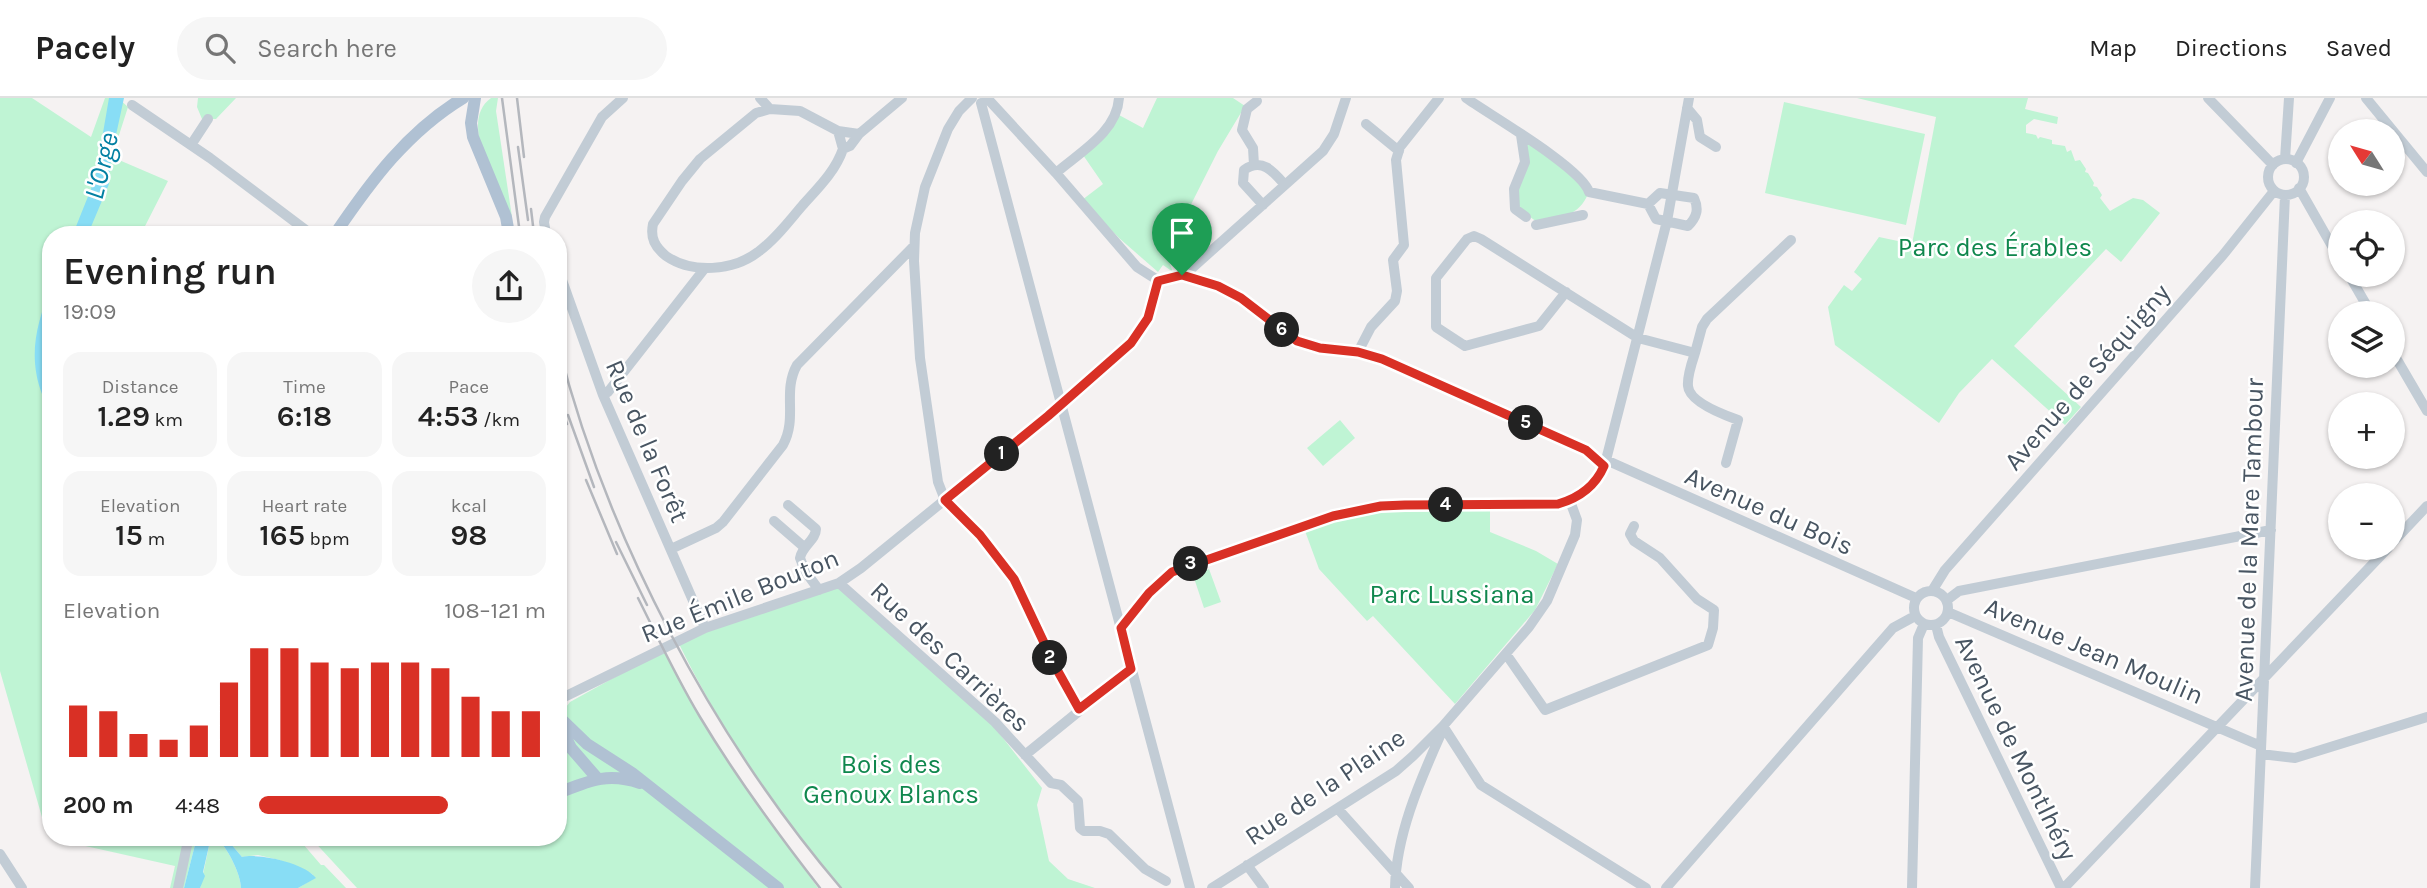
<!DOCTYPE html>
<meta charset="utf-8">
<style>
body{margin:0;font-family:Karla,sans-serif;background:#f6f6f6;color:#222;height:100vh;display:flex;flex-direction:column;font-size:26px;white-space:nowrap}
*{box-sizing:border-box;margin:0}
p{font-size:23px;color:#767676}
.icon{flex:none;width:38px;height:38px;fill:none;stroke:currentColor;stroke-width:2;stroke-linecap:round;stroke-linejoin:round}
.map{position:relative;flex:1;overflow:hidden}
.sheet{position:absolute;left:42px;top:128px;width:525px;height:620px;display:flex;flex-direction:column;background:#fff;border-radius:28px;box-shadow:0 2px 5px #0004}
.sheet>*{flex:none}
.needle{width:46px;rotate:307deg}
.fabs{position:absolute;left:2328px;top:21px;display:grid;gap:14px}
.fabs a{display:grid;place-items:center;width:77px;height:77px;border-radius:50%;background:#fff;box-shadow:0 2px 5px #0004;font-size:35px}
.pin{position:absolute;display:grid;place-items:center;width:60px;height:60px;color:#fff;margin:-72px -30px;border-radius:50% 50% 50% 0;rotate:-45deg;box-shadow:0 0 7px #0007}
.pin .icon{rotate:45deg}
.km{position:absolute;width:35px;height:35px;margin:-18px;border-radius:50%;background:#222;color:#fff;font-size:19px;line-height:35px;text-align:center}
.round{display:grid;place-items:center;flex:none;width:74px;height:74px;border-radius:37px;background:#f6f6f6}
.overview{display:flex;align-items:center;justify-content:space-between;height:119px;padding:0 21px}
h1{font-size:38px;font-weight:600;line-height:52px}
.figures{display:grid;grid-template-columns:repeat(3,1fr);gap:10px;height:119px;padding:7px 21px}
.figures div{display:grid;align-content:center;border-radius:18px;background:#f6f6f6;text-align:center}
.figures b{font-size:30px;font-weight:600}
.figures small{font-size:19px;font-weight:400}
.figures p{font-size:19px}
.chart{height:196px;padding:14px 21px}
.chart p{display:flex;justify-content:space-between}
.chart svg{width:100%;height:126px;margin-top:7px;stroke:#d93025;stroke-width:6}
ul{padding:0 21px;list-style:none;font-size:23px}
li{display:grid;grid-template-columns:112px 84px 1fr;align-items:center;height:52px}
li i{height:18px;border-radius:9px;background:#d93025}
header{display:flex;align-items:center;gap:42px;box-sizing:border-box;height:98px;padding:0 35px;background:#fff;border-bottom:2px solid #e0e0e0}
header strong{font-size:33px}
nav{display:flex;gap:38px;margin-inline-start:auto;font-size:24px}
.search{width:490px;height:63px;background:#f6f6f6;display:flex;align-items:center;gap:18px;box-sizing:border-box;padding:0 24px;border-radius:38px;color:#767676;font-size:26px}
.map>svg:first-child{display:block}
</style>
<header>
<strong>Pacely</strong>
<div class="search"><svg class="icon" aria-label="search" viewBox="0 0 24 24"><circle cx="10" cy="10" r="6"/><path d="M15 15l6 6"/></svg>Search here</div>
<nav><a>Map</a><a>Directions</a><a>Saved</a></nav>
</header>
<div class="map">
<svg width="2427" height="790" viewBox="0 0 2427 790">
<rect width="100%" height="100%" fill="#f5f2f2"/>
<path fill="#bff4d4" d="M0,0H32L91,39L105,0H118L128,9L112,59L168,83L141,136H51V736L46,733L0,573Z
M198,0H236L216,21H202L197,9Z
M491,0H498L496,13L512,119C499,91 457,24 491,0Z
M1157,0H1233L1245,8L1218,53L1166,156L1173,174L1163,167L1158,174L1119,140L1082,102L1103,86L1083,57L1119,17L1143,30Z
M1857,0H2028L2025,11L2058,19L2057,26L2034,21L2026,27V35L2036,37L2038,41L2040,39L2052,42V46L2065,48L2067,54L2071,52L2075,63L2080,62L2086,71L2085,74L2088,75L2094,85L2093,88L2097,89L2102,97L2100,100L2110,113L2133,100L2143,102L2160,115L2121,164L2106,151L2014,248L2081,309L2065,327L1992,261L1959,295L1939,325L1835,247L1828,209L1844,187L1852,193L1862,181L1854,174L1879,139L1912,146L1936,19Z
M1784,4L1925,36L1906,127L1765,95Z
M1521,37L1553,59L1589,94C1578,120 1562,118 1537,124L1515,108L1520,77Z
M1340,322L1355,340L1323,368L1307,350Z
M1407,412H1490V434L1536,453L1558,466L1535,512L1455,606L1373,518L1367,523L1319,471L1305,433L1358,417Z
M1209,471L1221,504L1204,510L1193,477Z
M839,485L992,626L1042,690L1037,707L1049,763L1068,781L1095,790H841C776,715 722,633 678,544Z
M664,552L699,617L727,662L818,790H357L310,739L371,740L374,738H558V619L570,604Z
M55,739H197L184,790H170L175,768L63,743Z
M211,739H216C227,749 241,776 241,790H200Z
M225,739H297L321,767H324L346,790H298L315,780L312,776L279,762L258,757L242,759Z"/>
<path fill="#88ddf5" d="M109,0H124L111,60L109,86L88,136H73L95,81Z
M51,190L48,261L51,277V333C45,321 47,308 42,296C28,259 36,226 51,190Z
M197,739H211L203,774L205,778L200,790H184Z
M216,739H225L242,759C260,755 305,765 316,780L298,790H241C241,776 227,749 216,739Z"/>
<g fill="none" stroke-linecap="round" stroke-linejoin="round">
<path stroke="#c2ccd5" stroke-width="10" d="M760,0L770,11
M972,0L959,13L948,31L925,89L915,135L914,163L920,260L938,384L945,402L980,437L1014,481L1054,568L1079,611
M987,0L1056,75L1137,169L1159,183L1175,180L1191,171L1323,53L1334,36L1346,0
M1466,0C1490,17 1582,70 1589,94L1648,106
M2208,0L2273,67
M2366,0L2427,74
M981,5L1190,790
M132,7L210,60L311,136
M1687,10L1697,22L1700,39L1716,49
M1366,26L1399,53
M838,33L843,51C835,74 818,90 802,108C789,123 775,142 758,154C733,173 692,176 666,158C655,149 650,140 653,126L682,83L700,61L756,15L770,11L800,13L838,33L859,36L902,0
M1521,37L1525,64L1514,91L1515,111L1526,119
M191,47L208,21
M843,51L850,48L859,36
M2285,61L2289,0
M2268 79a18 18 0 1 1 36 0a18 18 0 1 1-36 0Z
M2296,65L2330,0
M1254,67L1253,50L1242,32L1247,11L1257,3
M1056,75C1080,54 1117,34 1119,0
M2299,90L2340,162
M1660,95L1694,100C1699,111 1697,119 1688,128L1656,121L1648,106Z
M1263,107L1243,85L1244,72C1262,59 1274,74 1285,87
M1536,127L1583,117
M546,136L544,124L545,119L602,19L623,0
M558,171L603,297L705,530
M1182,177L1218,188L1241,200L1297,243L1319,250L1358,254L1382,261L1586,352L1604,368
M2349,177L2371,215
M1566,194L1539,228L1465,248L1436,229V180L1467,141L1474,138L1481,141L1638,240L1695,255L1702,229L1707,221L1791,142
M2392,253L2427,313
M1358,254L1371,229L1395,203L1397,193L1393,162L1404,147L1396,62L1400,49L1439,0
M1695,255C1692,264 1687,278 1688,288C1689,304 1724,317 1738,322L1726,365
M603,297L608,294L705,170
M1606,362L1916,500
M788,407L816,431C816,442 802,448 800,460L805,473L819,492
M774,423L804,449
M2392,445L2427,408
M671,451L716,430L723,424L783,347C798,319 782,294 797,267L914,148
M839,485L995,624L1051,685L1061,687L1078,703L1080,730L1084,733H1100L1109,736L1145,771L1166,783
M1914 510a17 17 0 1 1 34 0a17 17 0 1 1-34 0Z
M1932,493L1945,472L2223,157L2274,93
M1947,502L1959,493L2271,432
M1948,514L2261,648
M1936,527L1939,539L2061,790
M1121,530L1149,495L1172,474L1333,418L1365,411L1405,407H1549C1577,403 1597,389 1606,362L1667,123L1689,0
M1506,556L1545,612L1708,547L1713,530L1714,512L1697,501L1660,460L1634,443L1630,436L1634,428
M558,602L705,530L839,485L861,470L1048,318L1131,245L1148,220L1159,183
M1443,628L1481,687L1646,790
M2261,656L2295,660L2427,619
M1025,657L1131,571
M1338,711L1409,790
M0,756L22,790
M1247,767L1264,790
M178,790L189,738
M1212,790L1396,673L1413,658L1443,628L1529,529L1547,503L1575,437L1577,422L1570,403
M1395,790C1396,738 1419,685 1440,638L1437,635
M1666,790L1893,530L1915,518
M1912,790L1918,540L1924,526
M2064,790L2388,450
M2255,790L2285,97"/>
<path stroke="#b0c1d3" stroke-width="12" d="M475,0L471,25L473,39L506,119L509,136
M335,136C371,83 407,34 463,0
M558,618L587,646L632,675L778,790
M558,624L571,650L597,680
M558,695C589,683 607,674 640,685"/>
<path stroke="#b4b7bd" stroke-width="2.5" d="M502,0L520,136
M517,0L524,59
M518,49L528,122
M531,111L534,136
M558,246C606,438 713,640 841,790
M558,300L567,326
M568,317L594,389
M586,382L617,456
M616,444L647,507
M638,500C658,540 677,581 700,619C736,679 777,735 820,790"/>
</g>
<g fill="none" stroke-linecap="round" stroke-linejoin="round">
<g stroke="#fff" stroke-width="14">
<path id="route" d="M1182,177L1218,188L1241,200L1297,243L1320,250L1358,254L1382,261L1586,352L1604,368C1595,389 1579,400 1558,406L1405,407L1381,408L1333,418L1172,474L1149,495L1121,530L1131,571L1079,611L1055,568L1014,481L980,437L945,402L1048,318L1131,245L1148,220L1158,183Z"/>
</g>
<use href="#route" stroke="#d93025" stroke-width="9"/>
</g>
<g text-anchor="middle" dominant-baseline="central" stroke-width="5" stroke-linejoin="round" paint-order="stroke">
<g font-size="26" fill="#0f874d" stroke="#fff">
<text x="1995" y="149">Parc des Érables</text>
<text x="1452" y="496">Parc Lussiana</text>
<text x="891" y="666">Bois des<tspan x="891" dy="30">Genoux Blancs</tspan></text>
</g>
<g font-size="26" fill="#485562" stroke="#fff">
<text transform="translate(2087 279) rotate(-49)">Avenue de Séquigny</text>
<text transform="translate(647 343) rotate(67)">Rue de la Forêt</text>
<text transform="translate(1769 413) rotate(24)">Avenue du Bois</text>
<text transform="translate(2249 442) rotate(-88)">Avenue de la Mare Tambour</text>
<text transform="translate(740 498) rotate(-22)">Rue Émile Bouton</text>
<text transform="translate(2094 553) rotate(23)">Avenue Jean Moulin</text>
<text transform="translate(950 559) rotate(43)">Rue des Carrières</text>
<text transform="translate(2016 650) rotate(64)">Avenue de Montlhéry</text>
<text transform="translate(1325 689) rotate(-34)">Rue de la Plaine</text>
</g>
<g font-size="28" font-style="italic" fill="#0380a3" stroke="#fff">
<text transform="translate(101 68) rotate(-76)">L'Orge</text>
</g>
</g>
</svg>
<div class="fabs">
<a><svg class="needle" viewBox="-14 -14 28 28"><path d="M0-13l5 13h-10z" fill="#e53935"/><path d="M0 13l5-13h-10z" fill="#767676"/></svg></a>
<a><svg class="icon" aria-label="locate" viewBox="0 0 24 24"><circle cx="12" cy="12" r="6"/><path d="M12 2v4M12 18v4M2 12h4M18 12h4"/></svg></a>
<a><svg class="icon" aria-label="layers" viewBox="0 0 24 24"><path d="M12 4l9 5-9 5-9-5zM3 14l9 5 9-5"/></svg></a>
<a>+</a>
<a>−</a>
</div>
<div class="pin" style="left:1182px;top:177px;background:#1e9e55"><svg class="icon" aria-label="arrive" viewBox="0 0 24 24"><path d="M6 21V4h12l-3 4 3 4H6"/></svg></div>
<b class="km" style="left:1002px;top:356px">1</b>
<b class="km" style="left:1050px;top:560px">2</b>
<b class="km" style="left:1191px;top:466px">3</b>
<b class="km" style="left:1446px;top:407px">4</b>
<b class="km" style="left:1526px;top:325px">5</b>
<b class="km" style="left:1282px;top:232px">6</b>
<section class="sheet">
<div class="overview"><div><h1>Evening run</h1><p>19:09</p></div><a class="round"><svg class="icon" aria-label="share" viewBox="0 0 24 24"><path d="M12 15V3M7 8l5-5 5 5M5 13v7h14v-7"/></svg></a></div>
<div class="figures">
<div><p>Distance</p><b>1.29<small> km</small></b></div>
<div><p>Time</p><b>6:18</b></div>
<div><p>Pace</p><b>4:53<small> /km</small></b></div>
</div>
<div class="figures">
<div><p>Elevation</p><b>15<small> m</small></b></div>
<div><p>Heart rate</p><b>165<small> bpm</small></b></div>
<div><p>kcal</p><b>98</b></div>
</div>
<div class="chart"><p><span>Elevation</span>108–121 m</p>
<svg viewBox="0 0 160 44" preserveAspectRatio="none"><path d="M5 44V26M15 44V28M25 44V36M35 44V38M45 44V33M55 44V18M65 44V6M75 44V6M85 44V11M95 44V13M105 44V11M115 44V11M125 44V13M135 44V23M145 44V28M155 44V28"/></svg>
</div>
<ul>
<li><b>200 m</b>4:48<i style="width:66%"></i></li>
</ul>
</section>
</div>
